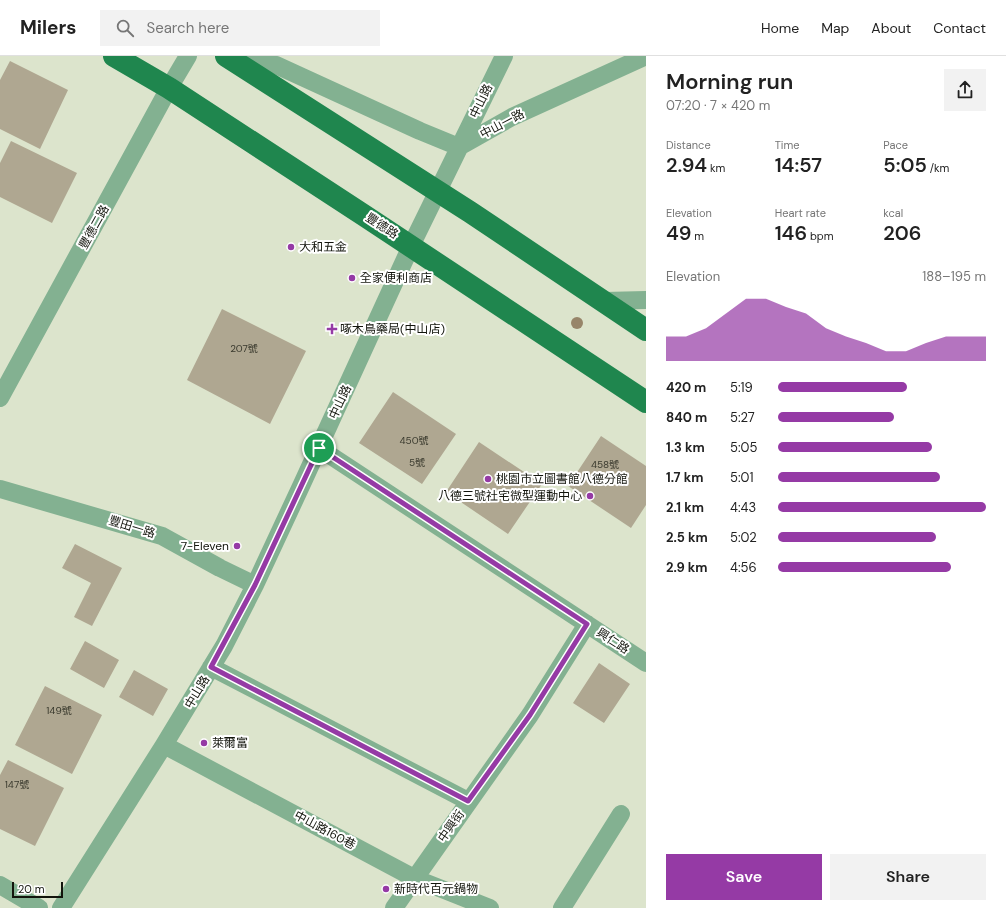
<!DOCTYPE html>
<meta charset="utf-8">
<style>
body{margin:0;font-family:"DM Sans","Noto Sans TC",sans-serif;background:#f2f2f2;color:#222;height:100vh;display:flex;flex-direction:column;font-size:15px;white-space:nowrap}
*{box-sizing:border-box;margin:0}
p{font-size:13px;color:#767676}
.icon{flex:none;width:22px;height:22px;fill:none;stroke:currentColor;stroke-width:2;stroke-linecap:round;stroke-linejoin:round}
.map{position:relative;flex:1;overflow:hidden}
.panel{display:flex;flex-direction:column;background:#fff;width:360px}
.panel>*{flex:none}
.scale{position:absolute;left:12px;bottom:10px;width:51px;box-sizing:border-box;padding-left:4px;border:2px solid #12140c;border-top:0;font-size:11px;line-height:14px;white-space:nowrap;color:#12140c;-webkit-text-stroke:3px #fff;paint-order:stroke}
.pin{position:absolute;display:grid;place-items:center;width:34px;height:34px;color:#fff;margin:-17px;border:2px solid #fff;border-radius:50%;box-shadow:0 1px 4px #0007}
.round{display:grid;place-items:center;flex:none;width:42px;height:42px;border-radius:0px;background:#f2f2f2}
.overview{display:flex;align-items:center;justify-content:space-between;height:68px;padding:0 20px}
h1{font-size:22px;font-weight:600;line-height:30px}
.stats{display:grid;grid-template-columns:repeat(3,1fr);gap:6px;height:68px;padding:4px 20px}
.stats div{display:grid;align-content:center}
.stats b{font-size:20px;font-weight:600}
.stats small{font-size:11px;font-weight:400}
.stats p{font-size:11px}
.chart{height:112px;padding:8px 20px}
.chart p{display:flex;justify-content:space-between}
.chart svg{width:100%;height:72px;margin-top:4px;fill:#953aa5;opacity:.7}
.primary-button{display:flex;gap:8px;margin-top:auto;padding:8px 20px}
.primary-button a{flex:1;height:46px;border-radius:0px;background:#953aa5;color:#fff;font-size:16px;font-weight:600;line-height:46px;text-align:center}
.primary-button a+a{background:#f2f2f2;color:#222}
ul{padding:0 20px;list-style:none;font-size:13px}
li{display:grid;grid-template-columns:64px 48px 1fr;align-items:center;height:30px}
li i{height:10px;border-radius:5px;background:#953aa5}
header{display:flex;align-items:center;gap:24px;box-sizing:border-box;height:56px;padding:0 20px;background:#fff;border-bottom:1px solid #e0e0e0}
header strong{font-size:19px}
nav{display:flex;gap:22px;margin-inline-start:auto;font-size:14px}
.search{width:280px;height:36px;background:#f2f2f2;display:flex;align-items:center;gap:10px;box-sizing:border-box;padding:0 14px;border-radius:0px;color:#767676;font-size:15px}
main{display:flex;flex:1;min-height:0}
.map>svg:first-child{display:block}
</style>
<header>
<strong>Milers</strong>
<div class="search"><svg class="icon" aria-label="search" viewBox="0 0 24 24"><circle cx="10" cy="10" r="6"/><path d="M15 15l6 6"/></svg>Search here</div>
<nav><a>Home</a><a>Map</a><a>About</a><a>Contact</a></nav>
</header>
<main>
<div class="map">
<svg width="646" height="852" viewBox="0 0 646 852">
<rect width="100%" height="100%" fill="#dce4cc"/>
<path fill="#afa791" d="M10,5L68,34L40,93L0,73V24Z
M11,85L77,117L52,167L0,141V107Z
M222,253L306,295L270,368L187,324Z
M393,336L456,378L422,428L359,387Z
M601,380L646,410V449L631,472L568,430Z
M479,386L542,428L508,478L446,436Z
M75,488L122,512L92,570L74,561L91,527L62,512Z
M85,585L119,604L104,632L70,613Z
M599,607L630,628L604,667L573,647Z
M134,614L168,633L153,660L119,641Z
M45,630L102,659L72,718L15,689Z
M8,704L64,732L35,790L0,773V719Z"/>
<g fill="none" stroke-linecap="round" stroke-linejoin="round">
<path stroke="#83b191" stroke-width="18" d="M241,0L276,9L420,75L459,91
M459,91L512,61L646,0
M604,245L646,244
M0,342L169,32L188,0
M319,392L646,607
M0,433L162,480L220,512L255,529
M211,611L468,745
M164,689L414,822L490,852
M0,829L39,852
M61,852L164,689L224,590L255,529L302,428L411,190L504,0
M394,852L530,659L587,568
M562,852L621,758"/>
<path stroke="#1f864e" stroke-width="22" d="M114,0L169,32L365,160L646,346
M226,0L470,156L646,274"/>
</g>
<circle fill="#978569" cx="577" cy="267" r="6"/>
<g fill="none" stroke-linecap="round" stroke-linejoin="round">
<g stroke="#fff" stroke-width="8">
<path id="route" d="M319,392L587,568L530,659L468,745L211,611L255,529Z"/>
</g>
<use href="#route" stroke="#953aa5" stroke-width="5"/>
</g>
<g fill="#953aa5" stroke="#fff" stroke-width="1.5">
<circle cx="291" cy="191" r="4"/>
<circle cx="352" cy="222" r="4"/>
<path d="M330 267h4v4h4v4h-4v4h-4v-4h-4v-4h4z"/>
<circle cx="488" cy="423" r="4"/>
<circle cx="590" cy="440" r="4"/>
<circle cx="237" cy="490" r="4"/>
<circle cx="204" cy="687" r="4"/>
<circle cx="386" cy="833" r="4"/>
</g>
<g text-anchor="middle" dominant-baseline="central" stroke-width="4" stroke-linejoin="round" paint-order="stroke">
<g font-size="10" fill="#39392d">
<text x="244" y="292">207號</text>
<text x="414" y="384">450號</text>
<text x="417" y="406">5號</text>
<text x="605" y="408">458號</text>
<text x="59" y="654">149號</text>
<text x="17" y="728">147號</text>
</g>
<g font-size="12" fill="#12140c" stroke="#fff">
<text transform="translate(481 45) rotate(-64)">中山路</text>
<text transform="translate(502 68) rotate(-28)">中山一路</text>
<text transform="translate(382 170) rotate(33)">豐德路</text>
<text transform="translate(94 171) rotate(-61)">豐德二路</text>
<text transform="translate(340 346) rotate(-65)">中山路</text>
<text transform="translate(132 471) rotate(17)">豐田一路</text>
<text transform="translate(613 585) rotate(33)">興仁路</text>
<text transform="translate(197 636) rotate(-59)">中山路</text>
<text transform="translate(451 770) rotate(-55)">中興街</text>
<text transform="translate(325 774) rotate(28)">中山路160巷</text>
</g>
<g font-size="12" fill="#12140c" stroke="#fff" text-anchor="start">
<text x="299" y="191">大和五金</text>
<text x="360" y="222">全家便利商店</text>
<text x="340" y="273">啄木鳥藥局(中山店)</text>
<text x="496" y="423">桃園市立圖書館八德分館</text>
<text x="582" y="440" text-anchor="end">八德三號社宅微型運動中心</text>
<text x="229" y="490" text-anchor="end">7-Eleven</text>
<text x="212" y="687">萊爾富</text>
<text x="394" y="833">新時代百元鍋物</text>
</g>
</g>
</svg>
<div class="scale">20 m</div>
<div class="pin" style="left:319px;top:392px;background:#1e9e55"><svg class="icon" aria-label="arrive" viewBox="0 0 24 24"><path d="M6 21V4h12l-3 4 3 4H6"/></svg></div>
</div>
<section class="panel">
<div class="overview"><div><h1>Morning run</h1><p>07:20 · 7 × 420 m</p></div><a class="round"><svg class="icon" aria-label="share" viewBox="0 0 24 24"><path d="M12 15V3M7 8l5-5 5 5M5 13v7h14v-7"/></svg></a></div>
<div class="stats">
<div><p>Distance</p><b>2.94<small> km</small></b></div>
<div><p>Time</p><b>14:57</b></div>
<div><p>Pace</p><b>5:05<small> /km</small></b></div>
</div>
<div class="stats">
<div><p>Elevation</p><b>49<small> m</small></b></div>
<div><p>Heart rate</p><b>146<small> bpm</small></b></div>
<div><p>kcal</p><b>206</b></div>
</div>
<div class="chart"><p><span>Elevation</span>188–195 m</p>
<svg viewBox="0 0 160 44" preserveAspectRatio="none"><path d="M0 44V29L10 29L20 24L30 15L40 6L50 6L60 11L70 15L80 24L90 29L100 33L110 38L120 38L130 33L140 29L150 29L160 29V44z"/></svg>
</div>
<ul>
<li><b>420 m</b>5:19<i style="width:62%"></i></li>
<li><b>840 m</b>5:27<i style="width:56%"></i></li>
<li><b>1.3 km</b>5:05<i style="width:74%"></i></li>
<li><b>1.7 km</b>5:01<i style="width:78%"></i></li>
<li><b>2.1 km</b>4:43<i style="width:100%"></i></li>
<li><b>2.5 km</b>5:02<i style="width:76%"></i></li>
<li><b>2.9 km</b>4:56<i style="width:83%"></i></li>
</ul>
<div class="primary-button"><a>Save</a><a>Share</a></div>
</section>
</main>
